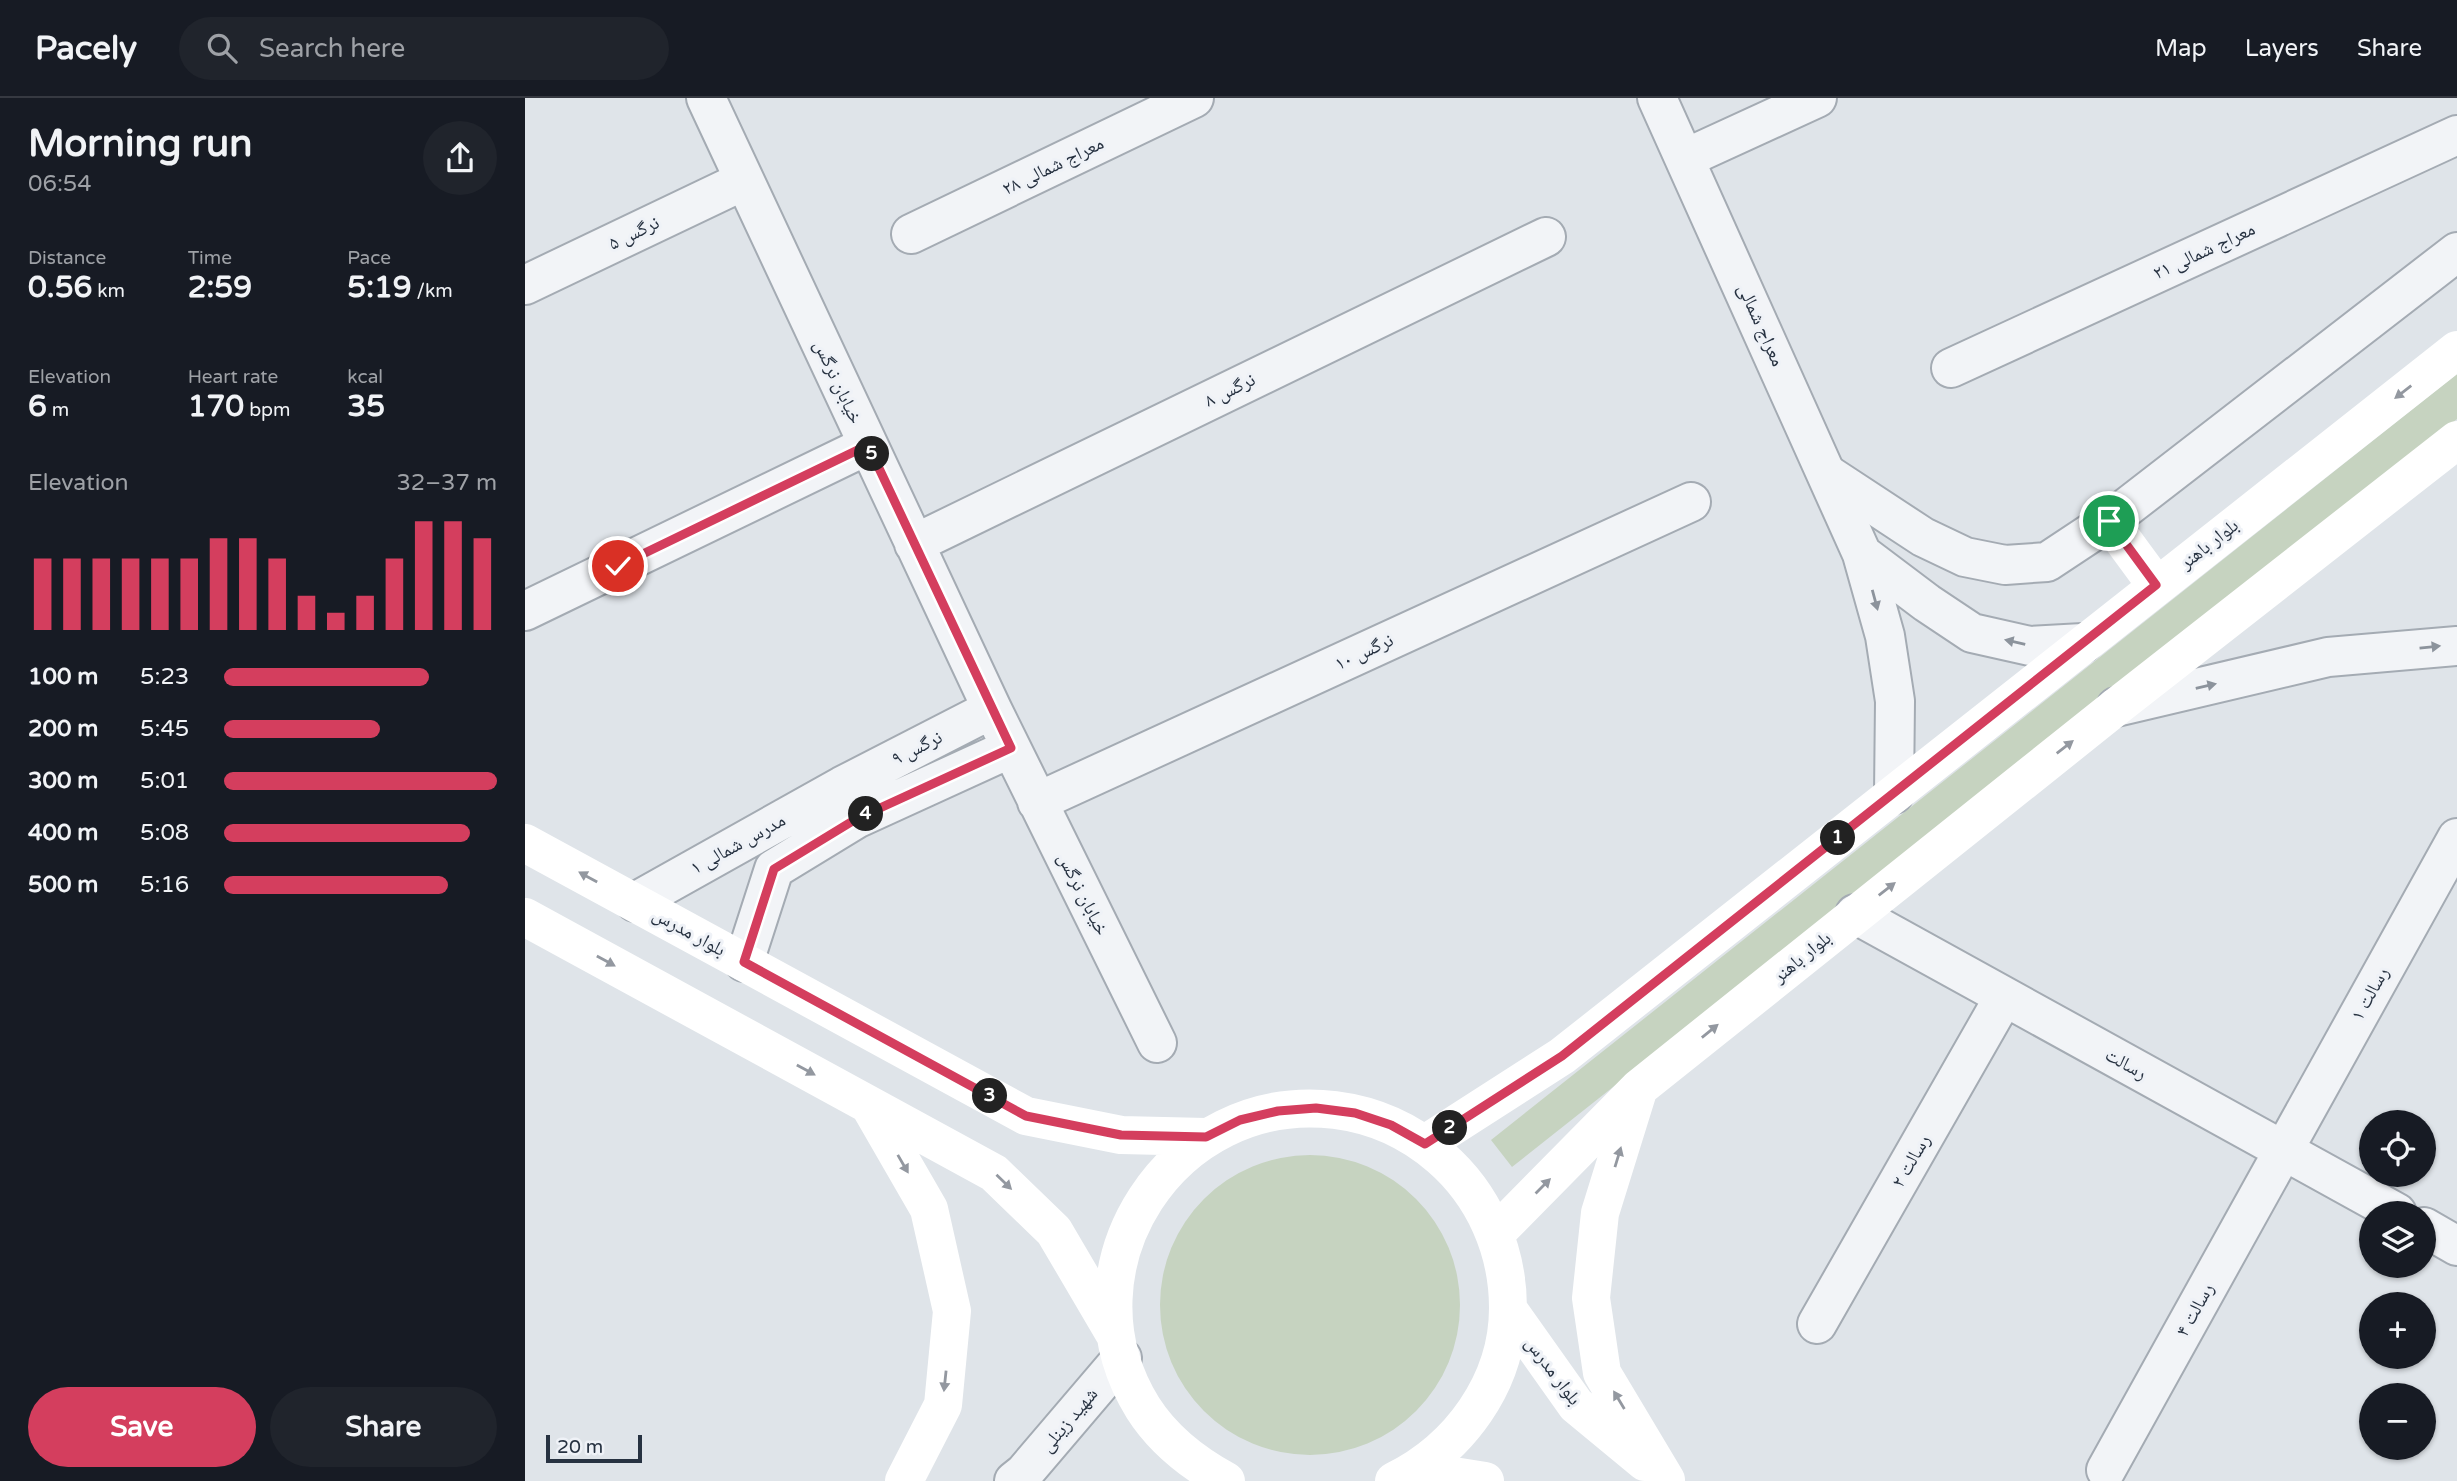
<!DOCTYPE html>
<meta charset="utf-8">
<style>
body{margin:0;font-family:"Varela Round","Noto Naskh Arabic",sans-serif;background:#20242c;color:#f1f3f6;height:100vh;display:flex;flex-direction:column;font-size:26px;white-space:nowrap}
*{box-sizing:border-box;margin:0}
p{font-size:23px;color:#9ea1a6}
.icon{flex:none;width:38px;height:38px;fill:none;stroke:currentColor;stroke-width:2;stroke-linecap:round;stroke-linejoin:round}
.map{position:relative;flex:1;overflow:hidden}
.panel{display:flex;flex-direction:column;background:#171b24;width:525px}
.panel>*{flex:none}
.tools{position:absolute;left:1834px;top:1012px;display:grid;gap:14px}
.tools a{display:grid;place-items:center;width:77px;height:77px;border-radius:50%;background:#171b24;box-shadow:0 2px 5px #0004;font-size:35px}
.scale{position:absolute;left:21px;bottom:18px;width:96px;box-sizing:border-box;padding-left:7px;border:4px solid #273241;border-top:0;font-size:19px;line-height:24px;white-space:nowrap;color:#273241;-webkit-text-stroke:5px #eff2f7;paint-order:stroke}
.pin{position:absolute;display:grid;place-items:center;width:60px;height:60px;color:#fff;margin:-30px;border:4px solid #fff;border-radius:50%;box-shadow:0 2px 7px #0007}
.km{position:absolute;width:35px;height:35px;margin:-18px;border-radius:50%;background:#222;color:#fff;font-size:19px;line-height:35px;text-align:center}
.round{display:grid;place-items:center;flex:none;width:74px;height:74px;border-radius:37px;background:#20242c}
.head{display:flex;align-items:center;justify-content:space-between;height:119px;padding:0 28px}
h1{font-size:38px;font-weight:700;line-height:52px}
.stats{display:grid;grid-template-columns:repeat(3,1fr);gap:10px;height:119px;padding:7px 28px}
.stats div{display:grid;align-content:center}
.stats b{font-size:30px;font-weight:700}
.stats small{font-size:19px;font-weight:400}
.stats p{font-size:19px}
.chart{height:196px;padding:14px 28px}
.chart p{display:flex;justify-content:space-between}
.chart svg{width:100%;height:126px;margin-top:7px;stroke:#d43e5e;stroke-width:6}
.primary-button{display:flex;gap:14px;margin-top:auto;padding:14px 28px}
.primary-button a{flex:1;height:80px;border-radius:42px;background:#d43e5e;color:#fff;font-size:28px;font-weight:700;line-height:80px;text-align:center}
.primary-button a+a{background:#20242c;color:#f1f3f6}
ul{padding:0 28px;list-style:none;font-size:23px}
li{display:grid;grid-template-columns:112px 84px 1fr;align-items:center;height:52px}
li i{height:18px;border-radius:9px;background:#d43e5e}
header{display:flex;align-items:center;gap:42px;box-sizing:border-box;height:98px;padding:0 35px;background:#171b24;border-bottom:2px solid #363941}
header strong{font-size:33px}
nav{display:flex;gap:38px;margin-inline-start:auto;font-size:24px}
.search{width:490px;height:63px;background:#20242c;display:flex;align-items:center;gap:18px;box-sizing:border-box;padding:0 24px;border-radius:38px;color:#9ea1a6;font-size:26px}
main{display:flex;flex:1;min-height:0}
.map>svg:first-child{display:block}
</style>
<header>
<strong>Pacely</strong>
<div class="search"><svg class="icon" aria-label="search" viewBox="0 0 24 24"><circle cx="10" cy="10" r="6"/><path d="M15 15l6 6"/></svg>Search here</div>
<nav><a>Map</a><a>Layers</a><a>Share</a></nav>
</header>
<main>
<section class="panel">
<div class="head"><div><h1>Morning run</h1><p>06:54</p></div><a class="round"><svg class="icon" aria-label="share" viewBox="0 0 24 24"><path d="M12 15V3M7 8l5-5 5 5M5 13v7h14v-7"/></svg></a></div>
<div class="stats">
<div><p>Distance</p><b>0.56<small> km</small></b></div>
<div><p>Time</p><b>2:59</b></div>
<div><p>Pace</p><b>5:19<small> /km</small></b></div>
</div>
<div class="stats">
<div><p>Elevation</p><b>6<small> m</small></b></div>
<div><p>Heart rate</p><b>170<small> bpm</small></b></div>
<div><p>kcal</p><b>35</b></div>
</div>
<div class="chart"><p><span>Elevation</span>32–37 m</p>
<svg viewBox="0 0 160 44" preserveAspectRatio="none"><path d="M5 44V19M15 44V19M25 44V19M35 44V19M45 44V19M55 44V19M65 44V12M75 44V12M85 44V19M95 44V32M105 44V38M115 44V32M125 44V19M135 44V6M145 44V6M155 44V12"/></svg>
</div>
<ul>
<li><b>100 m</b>5:23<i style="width:75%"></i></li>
<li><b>200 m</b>5:45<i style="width:57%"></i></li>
<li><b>300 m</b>5:01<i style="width:100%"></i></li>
<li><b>400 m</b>5:08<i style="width:90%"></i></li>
<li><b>500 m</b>5:16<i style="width:82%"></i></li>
</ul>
<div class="primary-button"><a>Save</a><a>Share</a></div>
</section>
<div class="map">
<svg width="1932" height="1383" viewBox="0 0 1932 1383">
<rect width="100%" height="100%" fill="#dfe4e9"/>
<path fill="#c6d3c0" d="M1932,276V321L987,1069L966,1042Z
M635 1207a150 150 0 1 1 300 0a150 150 0 1 1-300 0Z"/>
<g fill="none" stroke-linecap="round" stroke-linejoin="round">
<g stroke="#a4abb3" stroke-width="42">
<path id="minor" d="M181,0L467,611L632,945
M1161,60L1292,0
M386,136L669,0
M0,187L218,83
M1426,270L1932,37
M1302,376L1398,439L1440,459L1480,467L1522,464L1584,423L1932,154
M389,446L1021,139
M0,513L343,347
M512,704L1166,404
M110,804L317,688L467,611
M1330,816L1872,1115
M219,864L249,771L331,721L486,650
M1899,1129L1932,1148
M1292,1226L1479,899
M1581,1372L1932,740"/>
</g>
<g stroke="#a4abb3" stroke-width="42">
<path id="tertiary" d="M1132,0L1337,456
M1591,609L1803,559L1932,548
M1369,696L1370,603L1360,538L1337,456L1402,505L1447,535L1505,548L1558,545
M489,1383L499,1375L597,1260"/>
</g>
<use href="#minor" stroke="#f2f4f7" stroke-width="38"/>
<use href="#tertiary" stroke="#f2f4f7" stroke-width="38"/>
<path stroke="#fff" stroke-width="38" d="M1584,423L1631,487
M0,745L501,1018L596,1037L681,1039
M0,819L469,1075L529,1133L589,1235
M1112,996L1075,1115L1066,1200L1077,1275L1141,1382
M344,1007L404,1111L427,1213L418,1307L379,1383
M900,1046L1037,958L1932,252
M970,1136L1114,990L1591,609L1932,342
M983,1211L1051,1307L1120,1364
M891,1372L960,1383
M701,1383C668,1365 639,1343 618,1310C531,1170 648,992 810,1012C850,1017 885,1033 915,1059C959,1097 983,1152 983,1210C983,1285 934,1351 869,1383"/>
</g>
<defs><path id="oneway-solid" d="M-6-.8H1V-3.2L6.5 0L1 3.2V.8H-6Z" transform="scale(1.75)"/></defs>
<g fill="#9398a0">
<use href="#oneway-solid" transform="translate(1878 294) rotate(142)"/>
<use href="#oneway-solid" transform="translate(1540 649) rotate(-38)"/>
<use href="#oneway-solid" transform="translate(63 779) rotate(-151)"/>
<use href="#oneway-solid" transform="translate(1362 791) rotate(-38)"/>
<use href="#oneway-solid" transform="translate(81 863) rotate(29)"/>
<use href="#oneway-solid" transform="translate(1185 933) rotate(-39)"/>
<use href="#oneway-solid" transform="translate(281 972) rotate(29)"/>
<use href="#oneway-solid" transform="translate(1093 1059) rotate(-73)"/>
<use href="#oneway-solid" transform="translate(378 1066) rotate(60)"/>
<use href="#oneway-solid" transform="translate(479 1084) rotate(44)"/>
<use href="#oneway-solid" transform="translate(1018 1088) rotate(-45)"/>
<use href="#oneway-solid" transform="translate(420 1283) rotate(96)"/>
<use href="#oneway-solid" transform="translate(1094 1302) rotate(-121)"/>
</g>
<g fill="#8c939c">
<use href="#oneway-solid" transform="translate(1350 502) rotate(75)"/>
<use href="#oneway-solid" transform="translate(1490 544) rotate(-167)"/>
<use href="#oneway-solid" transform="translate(1905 549) rotate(-6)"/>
<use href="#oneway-solid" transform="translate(1681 588) rotate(-13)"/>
</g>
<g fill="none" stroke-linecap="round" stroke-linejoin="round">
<g stroke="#fff" stroke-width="14">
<path id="route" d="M93,468L343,347L486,650L331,721L249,771L219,864L501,1018L596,1037L681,1039L715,1022L753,1013L791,1010L830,1015L866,1027L900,1046L1037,958L1631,487L1584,423"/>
</g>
<use href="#route" stroke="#d43e5e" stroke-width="9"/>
</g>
<g text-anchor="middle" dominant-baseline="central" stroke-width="6" stroke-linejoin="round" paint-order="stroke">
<g font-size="19" fill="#273241" stroke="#eff2f7">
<text transform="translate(528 68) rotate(-26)">معراج شمالی ۲۸</text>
<text transform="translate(109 135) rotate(-26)">نرگس ۵</text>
<text transform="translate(1679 153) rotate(-25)">معراج شمالی ۲۱</text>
<text transform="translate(1236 227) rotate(66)">معراج شمالی</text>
<text transform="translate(313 284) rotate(65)">خیابان نرگس</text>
<text transform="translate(705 292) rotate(-26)">نرگس ۸</text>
<text transform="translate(1684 446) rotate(-38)">بلوار باهنر</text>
<text transform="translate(839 554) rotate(-25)">نرگس ۱۰</text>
<text transform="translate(392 650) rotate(-27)">نرگس ۹</text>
<text transform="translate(213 746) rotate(-29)">مدرس شمالی ۱</text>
<text transform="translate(558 796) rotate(63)">خیابان نرگس</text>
<text transform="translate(164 834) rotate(29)">بلوار مدرس</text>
<text transform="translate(1277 859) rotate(-39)">بلوار باهنر</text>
<text transform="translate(1845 896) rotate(-61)">رسالت ۱</text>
<text transform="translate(1601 966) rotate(29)">رسالت</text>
<text transform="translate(1386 1063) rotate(-60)">رسالت ۲</text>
<text transform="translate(1670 1212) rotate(-61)">رسالت ۴</text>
<text transform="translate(1028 1273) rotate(53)">بلوار مدرس</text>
<text transform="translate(544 1322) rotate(-50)">شهید زینلی</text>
</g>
</g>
</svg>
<div class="tools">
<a><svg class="icon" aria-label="locate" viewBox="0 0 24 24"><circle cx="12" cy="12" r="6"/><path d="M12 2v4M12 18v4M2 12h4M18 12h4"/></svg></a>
<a><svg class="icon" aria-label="layers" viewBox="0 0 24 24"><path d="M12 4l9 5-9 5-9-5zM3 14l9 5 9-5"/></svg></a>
<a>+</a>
<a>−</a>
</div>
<div class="scale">20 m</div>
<div class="pin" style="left:1584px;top:423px;background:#1e9e55"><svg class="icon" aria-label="arrive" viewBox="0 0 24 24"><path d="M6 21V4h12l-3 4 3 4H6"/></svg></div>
<div class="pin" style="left:93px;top:468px;background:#d93025"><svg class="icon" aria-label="check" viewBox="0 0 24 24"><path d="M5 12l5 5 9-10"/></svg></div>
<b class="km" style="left:1313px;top:740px">1</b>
<b class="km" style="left:925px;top:1030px">2</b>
<b class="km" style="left:465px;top:998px">3</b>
<b class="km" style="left:341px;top:716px">4</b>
<b class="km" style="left:347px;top:356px">5</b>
</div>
</main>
